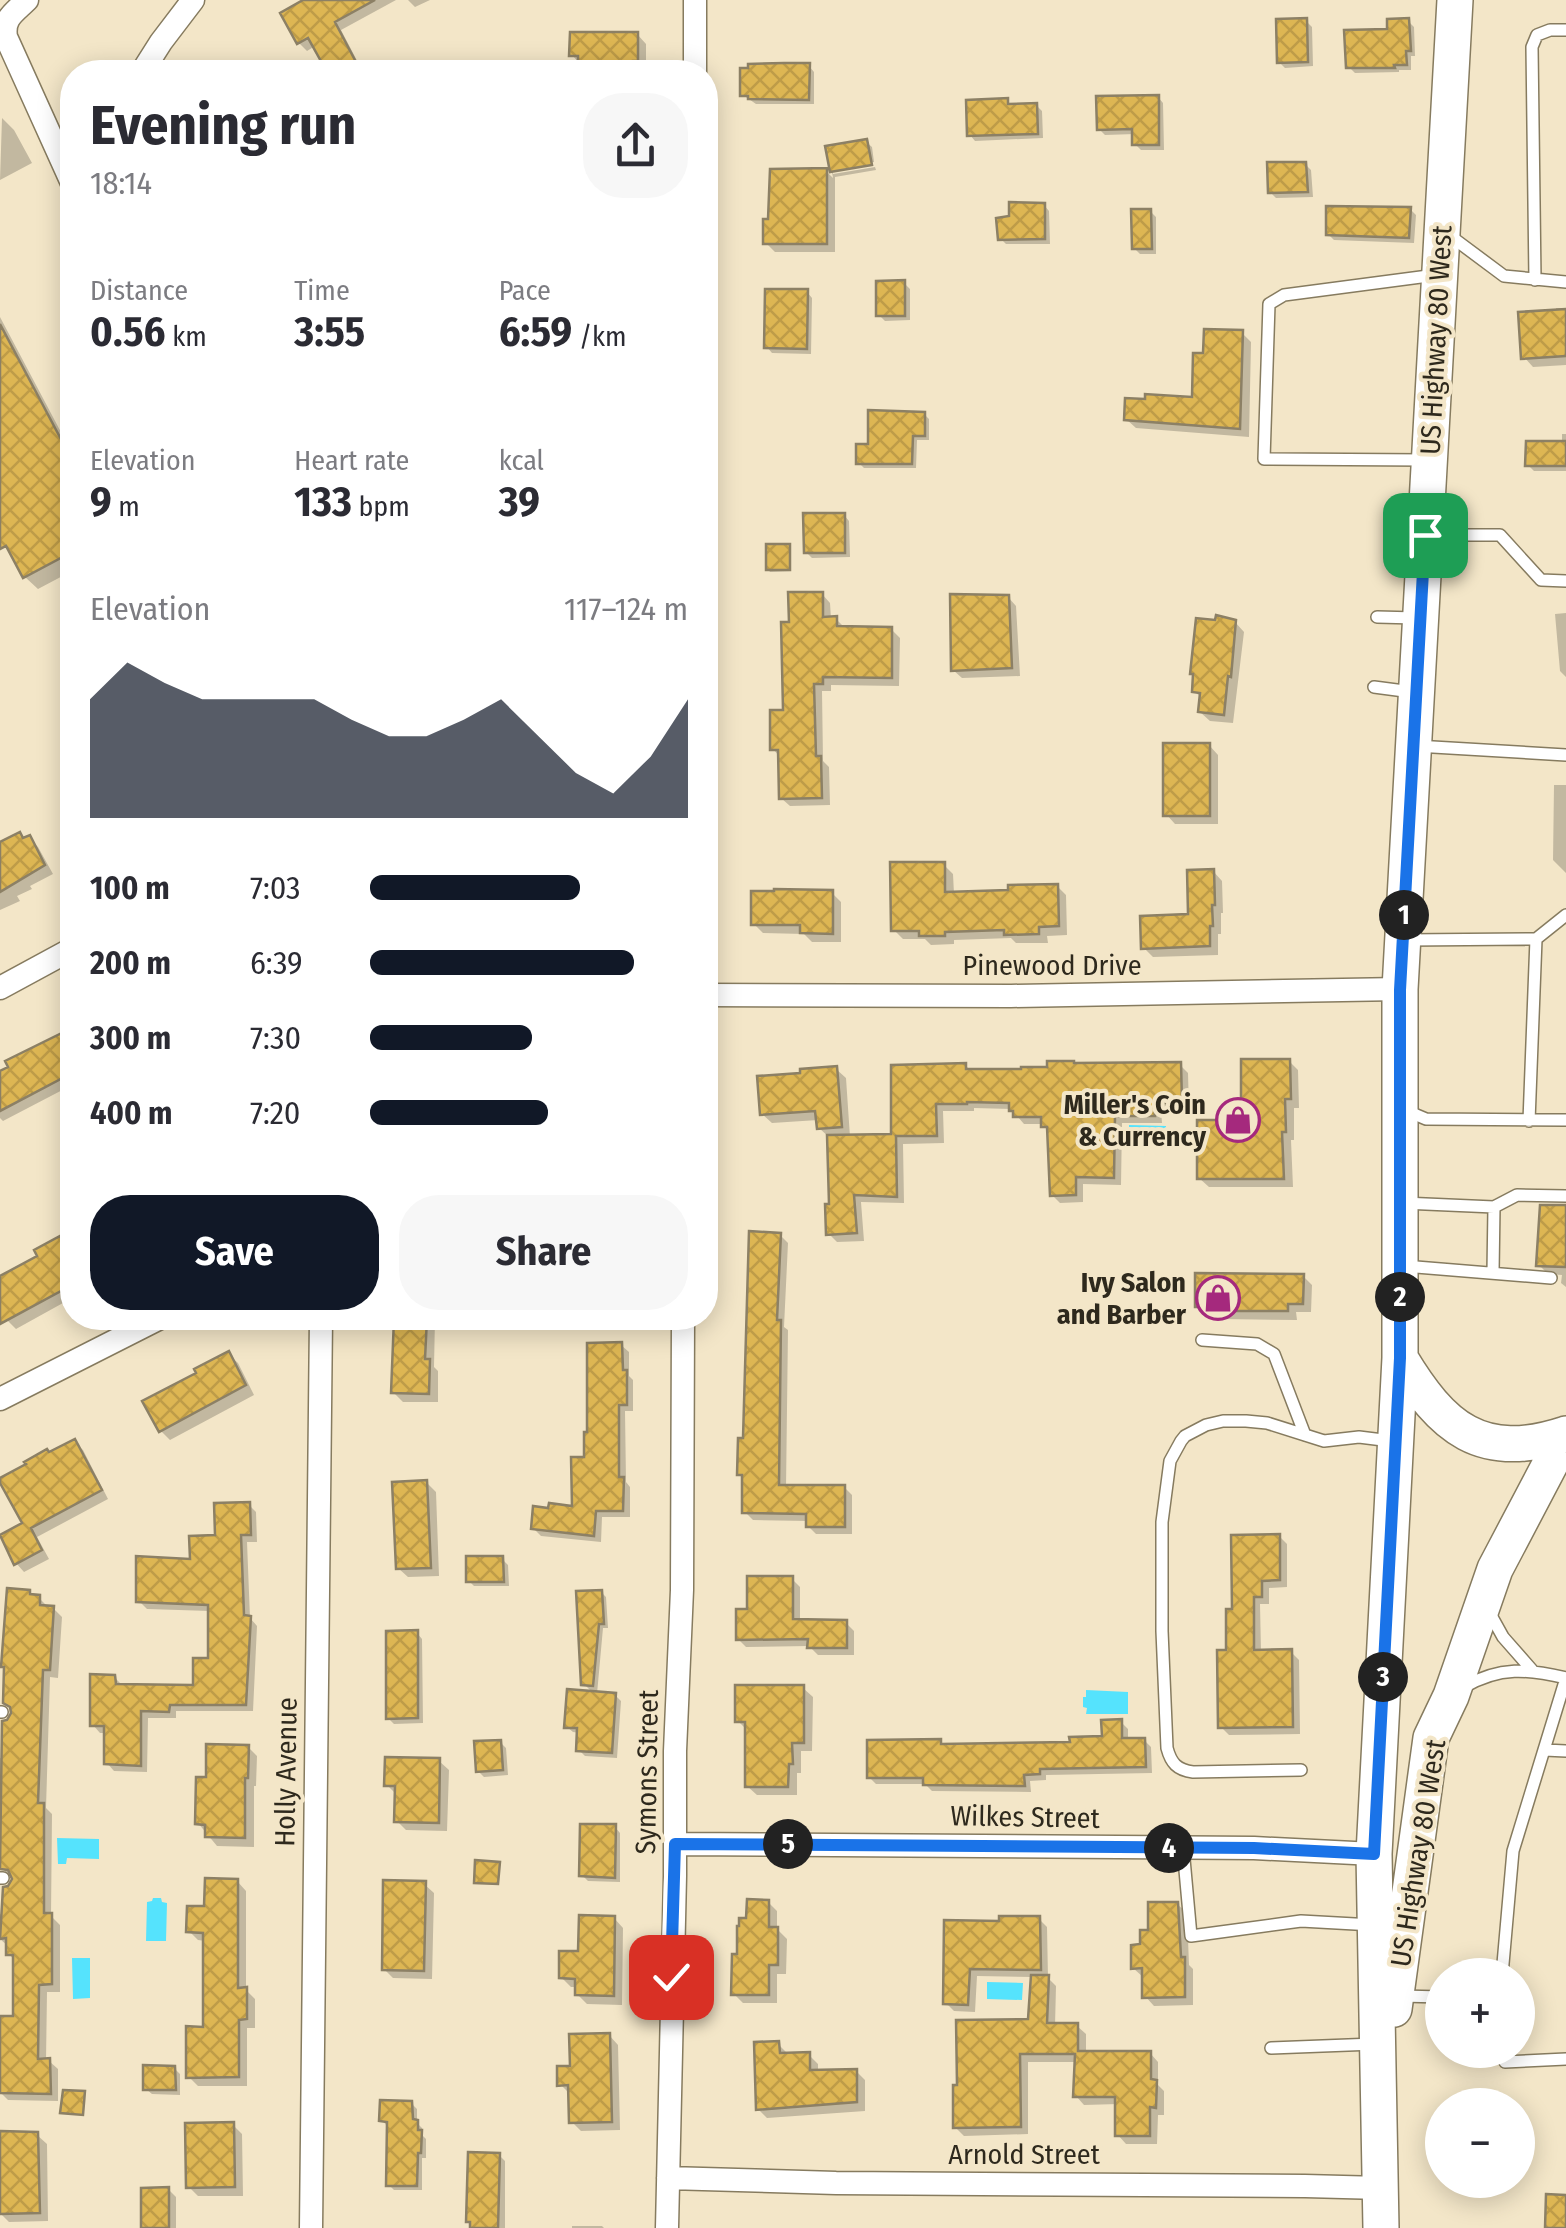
<!DOCTYPE html>
<meta charset="utf-8">
<style>
body{margin:0;font-family:"Fira Sans Condensed",sans-serif;background:#f7f7f7;color:#2b2b33;height:100vh;display:flex;flex-direction:column;font-size:38px;white-space:nowrap}
*{box-sizing:border-box;margin:0}
p{font-size:32px;color:#7c7c81}
.icon{flex:none;width:55px;height:55px;fill:none;stroke:currentColor;stroke-width:2;stroke-linecap:round;stroke-linejoin:round}
.map{position:relative;flex:1;overflow:hidden}
.details{position:absolute;left:60px;top:60px;width:658px;height:1270px;display:flex;flex-direction:column;background:#fff;border-radius:40px;box-shadow:0 5px 25px #0003}
.details>*{flex:none}
.controls{position:absolute;left:1425px;top:1958px;display:grid;gap:20px}
.controls a{display:grid;place-items:center;width:110px;height:110px;border-radius:50%;background:#fff;box-shadow:0 5px 25px #0003;font-size:50px}
.pin{position:absolute;display:grid;place-items:center;width:85px;height:85px;color:#fff;margin:-42px;border-radius:20px;box-shadow:0 5px 15px #0006}
.km{position:absolute;width:50px;height:50px;margin:-25px;border-radius:50%;background:#222;color:#fff;font-size:28px;line-height:50px;text-align:center}
.round{display:grid;place-items:center;flex:none;width:105px;height:105px;border-radius:40px;background:#f7f7f7}
.headline{display:flex;align-items:center;justify-content:space-between;height:170px;padding:0 30px}
h1{font-size:55px;font-weight:700;line-height:75px}
.figures{display:grid;grid-template-columns:repeat(3,1fr);gap:15px;height:170px;padding:10px 30px}
.figures div{display:grid;align-content:center}
.figures b{font-size:42px;font-weight:700}
.figures small{font-size:28px;font-weight:400}
.figures p{font-size:28px}
.chart{height:280px;padding:20px 30px}
.chart p{display:flex;justify-content:space-between}
.chart svg{width:100%;height:180px;margin-top:10px;fill:#111827;opacity:.7}
.button{display:flex;gap:20px;margin-top:auto;padding:20px 30px}
.button a{flex:1;height:115px;border-radius:40px;background:#111827;color:#fff;font-size:40px;font-weight:700;line-height:115px;text-align:center}
.button a+a{background:#f7f7f7;color:#2b2b33}
ul{padding:0 30px;list-style:none;font-size:32px}
li{display:grid;grid-template-columns:160px 120px 1fr;align-items:center;height:75px}
li i{height:25px;border-radius:12px;background:#111827}
.map>svg:first-child{display:block}
</style>
<div class="map">
<svg width="1566" height="2228" viewBox="0 0 1566 2228">
<defs>
<pattern id="building-cross-hatch" width="8" height="8" patternUnits="userSpaceOnUse" patternTransform="scale(2.5)"><rect width="8" height="8" fill="#ddb653"/><path d="M0 0l8 8M0 8l8-8" fill="none" stroke="#be9c48"/></pattern>
</defs>
<rect width="100%" height="100%" fill="#f3e6c8"/>
<path fill="#55e3fd" d="M1129,1125L1166,1126V1144H1129Z
M1086,1690L1128,1692V1714H1086L1087,1708L1083,1707V1697H1086Z
M57,1838L99,1839V1859L67,1858L66,1864H58Z
M153,1898H161L162,1902L167,1903L166,1941H146L147,1902L152,1901Z
M72,1958H90V1998L73,1999Z
M987,1982L1023,1983L1022,2000L987,1999Z"/>
<path fill="#0003" d="M305,0H396L341,30L363,72H330L315,46L307,51L299,43Z
M408,0H430L415,7Z
M1306,21L1312,27L1313,66L1285,68L1279,62Z
M1408,21L1414,27L1415,56H1411V70H1399V72L1355,73L1349,67L1390,31Z
M637,34L646,44V70H641V72H580V64L572,55Z
M809,66L814,72V104H756L743,95Z
M1158,97L1163,103L1164,150H1141L1135,144V134L1105,135L1099,129Z
M1007,101L1012,106L1036,105L1042,111L1043,138L975,141L970,135Z
M2,118L14,130L32,163L0,180Z
M866,142L872,147L874,162L833,169V174L875,167L876,170L835,177V252H775L766,243L826,171L833,178L828,148Z
M1305,164L1311,170L1313,197L1276,198L1270,192Z
M1044,205L1049,211L1050,244H1006L1001,239Z
M1410,209L1416,215L1414,243L1334,240L1328,234Z
M1150,211L1156,217V254H1140L1134,248Z
M904,283L910,289V320L885,321L879,315Z
M807,292L812,298L811,354L772,353L767,347Z
M1556,308H1566V365L1533,367L1524,357L1556,312Z
M0,317L72,453V571L38,589L25,577L0,532Z
M1242,333L1251,342L1249,437L1136,428L1126,419L1195,400L1206,356Z
M924,414L929,419V440H917L916,468H864L859,463Z
M1562,434H1566V471H1534L1528,465L1562,443Z
M844,515L849,521L850,557L812,558L806,552Z
M789,547L791,549V571L770,572L768,569Z
M822,594L830,603L831,619H836L844,627L891,629L900,638L899,686L831,685V691H822L823,761L829,767L830,805L790,806L781,798L780,757L773,749Z
M1008,597L1016,606L1020,676L962,678L953,670Z
M1566,613V677L1560,671L1555,614Z
M1235,622L1244,632L1233,723L1210,721L1200,712L1202,698L1194,691Z
M1209,745L1218,755V824H1175L1166,814Z
M1554,785H1566V873L1553,860Z
M29,838L38,847L53,874L30,886L32,889L17,896L20,901L0,910V845Z
M944,865L953,874L954,894L1010,893L1057,886L1066,895L1067,935L1047,936L1048,943H1016L1011,938L954,940V944L931,945L925,939H903L894,930Z
M1213,871L1222,881L1223,913H1221V934H1218V955L1153,957L1144,948L1190,917Z
M832,893L841,902V942H812L804,934L763,933L754,924Z
M72,1029V1085L3,1121L0,1118V1073L11,1068L9,1063Z
M1289,1061L1298,1070L1299,1108H1294V1140H1291L1293,1187H1209L1199,1178Z
M965,1065L971,1071L1180,1065L1188,1073L1189,1110H1161L1162,1123H1122L1121,1185L1083,1184V1202L1060,1203L1052,1195L1050,1133L1044,1124H1024L1011,1109L974,1108V1111H943L944,1143L903,1144L904,1203L861,1202L864,1241L837,1242L829,1234L831,1207L830,1138L819,1128L818,1120L772,1123L762,1114L836,1069L846,1078L850,1137H893Z
M1566,1209V1287L1561,1283L1562,1275L1548,1274L1539,1265Z
M780,1235L788,1243L784,1327L788,1330L786,1488L844,1487L852,1495V1534H816L808,1526V1521L753,1520L745,1512V1479L740,1474Z
M59,1239L72,1256V1298L16,1329L7,1320L0,1308V1278L40,1257Z
M1303,1276L1312,1285L1311,1312H1296L1297,1320L1222,1319L1217,1315H1207L1198,1306Z
M396,1318H435L434,1367L438,1371V1402H403L393,1392Z
M481,1318H511V1325L487,1324Z
M621,1345L629,1352V1376L633,1380V1411H625L626,1482L630,1487V1517H602L601,1542L541,1536L533,1528L574,1508L587,1460L590,1435Z
M228,1354L238,1363L254,1395L170,1440L161,1431L200,1374Z
M74,1442L83,1450L108,1499L37,1537L49,1559L24,1572L16,1563L25,1524L50,1455Z
M426,1482L436,1492L439,1576L408,1577L398,1568Z
M248,1504L256,1512L257,1542H247L250,1618L257,1626L253,1711H176V1718H148L147,1772L114,1771L107,1763L106,1733H100L93,1725L114,1677L122,1685L196,1687L210,1660V1611L147,1609L139,1601L192,1562L218,1538Z
M1279,1536L1287,1544V1587L1269,1588V1604H1260L1261,1652H1291L1299,1660L1300,1734L1229,1735L1221,1727L1235,1612Z
M502,1559L508,1565L509,1586H474L468,1580Z
M792,1579L800,1587V1622L846,1623L854,1631V1655H818L809,1646L746,1647L738,1639L750,1612Z
M29,1592L34,1597L39,1598L49,1608H53L62,1617L58,1678L50,1677L46,1808L52,1814L51,1916L60,1925V1992H47L46,2061H49L58,2069V2101L8,2100L0,2092V2018L16,2019L15,1961L9,1954V1947L0,1939V1914H5L15,1877H10L2,1868L3,1788L0,1786V1758H4L14,1713Z
M601,1592L606,1597L608,1628H603L597,1694L615,1695L621,1701L617,1758L585,1756L579,1750L580,1733L573,1732L567,1727L593,1693L584,1684Z
M417,1633L422,1639L423,1723L394,1724L388,1718Z
M803,1688L813,1697L812,1751H801V1773H797V1795H757L747,1786L748,1731L738,1721Z
M1121,1722L1128,1729V1740H1144L1151,1747L1152,1773L1046,1775V1780L1030,1781L1031,1792L932,1791L925,1784H876L869,1777L940,1742L944,1746L1072,1745L1104,1739Z
M500,1742L506,1748L508,1775L484,1777L478,1771Z
M248,1747L257,1756L256,1786H254V1847L217,1846L198,1823L208,1780Z
M439,1761L449,1770L447,1831L406,1830L397,1821L396,1794L387,1785Z
M615,1827L620,1833V1882L588,1881L582,1875Z
M237,1881L246,1891V1990L255,1999V2028H247V2086H198L189,2077L205,2029V1941L198,1940L189,1931L206,1909Z
M424,1884L434,1893L432,1979L393,1978L384,1969Z
M768,1902L777,1911V1929L787,1939L786,1974H777V2003H743L734,1994L739,1956L748,1921Z
M1177,1904L1187,1913L1189,1965L1193,1969V2005L1154,2006L1145,1996L1143,1977L1133,1968L1151,1933Z
M614,1918L623,1928L622,2005L587,2004L577,1994V1987H571L561,1977Z
M1039,1919L1047,1927L1048,1978L1056,1986L1055,2026H1077L1086,2034V2053H1150L1158,2062V2085L1164,2091V2115H1158L1157,2144H1126L1118,2135V2104L1084,2105L1076,2096L1077,2062H1028V2134L964,2136L955,2127L1031,2022L1033,1977L977,1976L975,2012L954,2011L946,2003L1001,1924Z
M609,2035L618,2045L620,2130L581,2131L572,2122L571,2095L560,2084L573,2068Z
M778,2044L787,2053L809,2055L818,2064V2072L856,2071L865,2080V2111L767,2118L758,2109Z
M174,2068L180,2074V2095L152,2094L146,2089Z
M411,2103L417,2109V2123L422,2128V2135L426,2139V2158H422V2190H394L389,2185L387,2126L382,2120Z
M233,2125L242,2134L243,2196H198L189,2187Z
M37,2135L47,2144L48,2221L9,2222L0,2213V2151Z
M499,2155L505,2161V2228H472Z
M168,2189L176,2197V2228H144Z
M572,2226H602L604,2228H572Z"/>
<path fill="url(#building-cross-hatch)" stroke="#8c8065" stroke-width="2.5" d="M303,0H375L335,22L357,64L354,66L357,72H327L308,38L297,44L280,13Z
M1307,18L1308,62L1277,63L1276,19Z
M1409,18L1411,51H1406L1407,65H1394L1395,68H1346L1344,30L1387,29V19Z
M570,32H638V61H633V72H578V56H569Z
M784,63H810L809,100L748,99V96H740V68H748V64Z
M1159,95V145H1132V129L1097,130L1096,96Z
M1008,98V104L1037,103L1038,134L967,136L966,100Z
M867,139L872,165L830,172L825,146Z
M1267,162H1306L1308,192L1268,193Z
M827,168V244H763V219H768L770,169Z
M1009,202L1045,203V239L998,240L996,218L1009,216Z
M1326,206L1411,207L1409,238L1326,235Z
M1131,209H1151L1152,249H1132Z
M905,280V316H876V281Z
M765,289H808L807,349L764,348Z
M1566,309V356L1521,359L1518,312Z
M0,324L72,460V552L23,578L6,546L0,549Z
M1204,329L1243,330L1240,429L1124,420L1125,398L1145,399V394L1192,397L1193,353H1203Z
M868,410L925,412V436H913L912,464H856V444H868Z
M1526,441H1566V466H1525Z
M803,513H845V553H804Z
M766,544H790V570H766Z
M788,592H823V617L837,616V626L892,627V678L823,677V684H814L816,756H821L822,798L779,799L778,750H770V710H783L781,622H789Z
M950,594L1009,595L1012,668L951,671Z
M1216,615L1236,620L1231,677L1228,676L1224,715L1198,712L1200,693L1192,692L1193,674H1190L1196,618L1215,620Z
M1163,743H1210V816H1163Z
M20,832L23,838L30,835L45,865L0,892V842Z
M890,862H945V892L1008,890V885L1058,884L1059,926L1039,927V934L1004,935V930L945,932V936H919V931H891Z
M1214,869L1215,905H1212L1213,926H1210V946L1141,949L1140,916L1188,914L1187,870Z
M774,889L833,890V934L800,933V925H751V891H774Z
M72,1028V1073L0,1111V1071L8,1067L5,1061Z
M1241,1059H1290L1291,1099H1285L1286,1132H1282L1284,1179H1197V1120H1241Z
M1047,1061H1074V1063L1181,1062L1182,1103H1154L1155,1116H1115L1114,1178L1076,1177V1195L1050,1196L1047,1127H1041V1117H1013V1111H1009V1103L967,1102V1104H936L937,1136H896L897,1197L854,1195L857,1233L826,1235L825,1204H829L827,1135L891,1134V1065L966,1063V1069H1021V1067H1047Z
M837,1066L842,1127L817,1129L815,1111L760,1115L757,1076L800,1073V1069Z
M1540,1205H1566V1267L1536,1266Z
M749,1231L781,1233L777,1320H781L779,1485H845V1527H806V1514L742,1513V1475H737L738,1438H743Z
M60,1236L72,1260V1285L0,1324V1276L37,1256L34,1250Z
M1195,1273L1304,1274L1303,1304H1288V1311H1210V1307H1195Z
M394,1318H427L425,1359H430L429,1394L391,1393Z
M622,1342L623,1370H627V1405H619V1477H624L623,1511H596L594,1536L531,1529L533,1506L548,1508L549,1503L572,1506L571,1457H584V1432H587V1343Z
M229,1351L246,1385L159,1432L142,1401L196,1373L194,1369Z
M75,1439L102,1490L31,1528L42,1550L14,1565L0,1535L22,1523L0,1483V1478L26,1464L24,1462L47,1449L49,1452Z
M427,1480L431,1568L396,1569L392,1482Z
M250,1502L251,1535H241L244,1615L251,1616L246,1705H170L169,1712L141,1711V1766L104,1764V1726H90V1674L115,1675L116,1684L193,1685V1658H208V1605L136,1602V1556L190,1559L189,1536L215,1535L214,1503Z
M1280,1534V1580L1262,1581V1597H1254V1650L1292,1649L1293,1727L1218,1728L1217,1650H1226V1609H1232L1231,1535Z
M466,1556H503L504,1582H466Z
M747,1576H793V1619L847,1620V1648H807L808,1639L736,1640V1609H747Z
M7,1588L30,1590V1594L40,1595V1605L54,1606L50,1670H43L38,1803H44V1913H52V1984L39,1985L38,2059L50,2058L51,2094L0,2093V2016H13V1955H6V1938L0,1939L3,1887L8,1886L12,1879L8,1870L0,1869L2,1721L7,1720L11,1713L10,1707L3,1703L4,1667H1Z
M602,1590L604,1624H599L593,1686L581,1685L576,1591Z
M418,1630V1718L386,1719V1631Z
M735,1685H804V1743H792L793,1764H789L788,1787H745V1722H735Z
M567,1689L616,1693L612,1753L576,1751L577,1728H564Z
M1122,1719V1738H1145L1146,1767L1040,1769V1774L1024,1775L1025,1786L923,1785V1778H867V1740L941,1739V1744L1070,1742L1069,1737L1102,1736L1101,1720Z
M501,1740L503,1770L476,1772L474,1741Z
M206,1744L249,1745L248,1778H245V1838L205,1837V1825L195,1824L196,1777H206Z
M385,1757L440,1758L439,1823L394,1822L395,1786H384Z
M580,1824H616L615,1878L579,1876Z
M475,1860L500,1862L498,1884L474,1883Z
M205,1878L238,1879V1988L247,1987V2019L239,2020V2077L186,2078V2026L203,2027V1933L186,1932L187,1906H204Z
M383,1880L426,1881L424,1971L382,1970Z
M747,1899L769,1900V1927H778V1965H769V1995H731L732,1954H737V1926H739V1918H746Z
M1148,1902H1178L1181,1957H1185V1997L1142,1998V1968L1131,1969V1945L1140,1944V1930H1148Z
M579,1915L615,1916L614,1996L575,1995V1979L559,1978V1951H578Z
M999,1916H1040L1041,1970L970,1969L968,2005L943,2004L944,1920L999,1921Z
M1031,1975H1049L1047,2023H1078V2051H1151V2079L1157,2080L1156,2108L1150,2107V2136H1115V2097H1073L1075,2054H1020L1021,2127L953,2128V2085H957L956,2020L1028,2019Z
M610,2033L612,2122L569,2123L568,2085L557,2086V2066H570L569,2034Z
M779,2041L780,2053L810,2052V2070L857,2069V2102L756,2110L754,2042Z
M143,2065L175,2066L176,2090H143Z
M63,2090L85,2091L83,2115L60,2113Z
M380,2100L412,2101L413,2119L418,2120V2130H422L421,2153H418L417,2186H386L387,2122L379,2121Z
M234,2122L235,2187L186,2188L185,2123Z
M0,2131L38,2132L40,2213L0,2214Z
M468,2152L500,2153L498,2228H470V2222H466Z
M169,2187V2228H141V2188Z
M1546,2194L1566,2195V2228H1545Z"/>
<g fill="none" stroke-linecap="round" stroke-linejoin="round">
<g stroke="#867b5f" stroke-width="14">
<path id="service" d="M1449,235L1504,276L1566,282
M1535,280L1532,47L1537,35L1550,30H1566
M1425,460L1264,459L1269,304L1284,295L1436,275
M1429,535H1500L1541,580L1566,581
M1377,617L1416,618
M1374,687L1412,692
M1416,746L1566,755
M1407,940L1536,939L1566,915
M1407,1111L1426,1119L1566,1120
M1529,1121L1536,939
M1403,1203L1494,1207L1517,1195L1566,1196
M1404,1266L1551,1278
M1493,1272L1494,1207
M1202,1340L1257,1344L1274,1354L1305,1435
M1488,1610L1503,1637L1532,1670
M1464,1687C1500,1666 1528,1669 1566,1678
M0,1712H2
M1545,1750L1566,1751
M1301,1770L1193,1772C1177,1770 1171,1763 1167,1748L1162,1631V1522L1170,1461L1181,1441L1185,1436L1206,1425L1223,1421H1246L1267,1423L1324,1441L1359,1437L1391,1441
M1183,1848L1191,1936L1301,1921L1373,1925
M0,1878H3
M1502,1975L1513,1851L1566,1678
M1401,1996L1442,1997
M1271,2048L1374,2044
M1504,2050L1505,2062L1566,2059"/>
</g>
<g stroke="#867b5f" stroke-width="25">
<path id="minor" d="M27,0C14,13 3,18 6,37L72,183
M695,0V72
M142,72L161,42L193,0
M0,988L72,949
M705,995L1011,996L1400,989
M0,1399L160,1318
M675,1844L1254,1848L1374,1854
M668,2178L836,2183L1305,2186L1381,2188
M311,2228L321,1318
M667,2228L675,1876V1751L682,1590L683,1318"/>
</g>
<g stroke="#867b5f" stroke-width="38">
<path id="primary" d="M1400,1358C1442,1428 1481,1462 1566,1434
M1394,2009L1431,1738L1451,1696L1495,1569L1566,1434
M1381,2228L1374,1854L1400,1358V989L1455,0"/>
</g>
<use href="#service" stroke="#fff" stroke-width="11"/>
<use href="#minor" stroke="#fff" stroke-width="22"/>
<use href="#primary" stroke="#fff" stroke-width="35"/>
</g>
<g fill="none" stroke-linecap="round" stroke-linejoin="round">
<g stroke="#fff" stroke-width="20">
<path id="route" d="M671,1977L675,1844L1254,1848L1374,1854L1400,1358V990L1425,535"/>
</g>
<use href="#route" stroke="#1a73e8" stroke-width="12"/>
</g>
<defs>
<g id="shop-ring" transform="scale(2.25)"><circle r="9.5" fill="#f3e6c8" stroke="#a5297d" stroke-width="1.5"/><path d="M-5-2.5h2.3a2.7 3.5 0 0 1 5.4 0H5L5.5 6h-11ZM-1.5-2.5h3a1.5 2.3 0 0 0-3 0Z" fill="#a5297d"/></g>
</defs>
<g fill-rule="evenodd">
<use href="#shop-ring" x="1238" y="1120"/>
<use href="#shop-ring" x="1218" y="1298"/>
</g>
<g text-anchor="middle" dominant-baseline="central" stroke-width="8" stroke-linejoin="round" paint-order="stroke">
<g font-size="28" fill="#2e291d" stroke="#f3e6c8">
<text transform="translate(1436 340) rotate(-87)">US Highway 80 West</text>
<text x="1052" y="965">Pinewood Drive</text>
<text transform="translate(286 1772) rotate(-89)">Holly Avenue</text>
<text transform="translate(647 1772) rotate(-89)">Symons Street</text>
<text transform="translate(1025 1817) rotate(1)">Wilkes Street</text>
<text transform="translate(1418 1853) rotate(-81)">US Highway 80 West</text>
<text x="1024" y="2154">Arnold Street</text>
</g>
<g font-size="28" font-weight="bold" fill="#2e291d" stroke="#f3e6c8" text-anchor="end">
<text x="1206" y="1104">Miller's Coin<tspan x="1206" dy="32">&amp; Currency</tspan></text>
<text x="1186" y="1282">Ivy Salon<tspan x="1186" dy="32">and Barber</tspan></text>
</g>
</g>
</svg>
<div class="controls">
<a>+</a>
<a>−</a>
</div>
<div class="pin" style="left:1425px;top:535px;background:#1e9e55"><svg class="icon" aria-label="arrive" viewBox="0 0 24 24"><path d="M6 21V4h12l-3 4 3 4H6"/></svg></div>
<div class="pin" style="left:671px;top:1977px;background:#d93025"><svg class="icon" aria-label="check" viewBox="0 0 24 24"><path d="M5 12l5 5 9-10"/></svg></div>
<b class="km" style="left:1404px;top:915px">1</b>
<b class="km" style="left:1400px;top:1297px">2</b>
<b class="km" style="left:1383px;top:1677px">3</b>
<b class="km" style="left:1169px;top:1848px">4</b>
<b class="km" style="left:788px;top:1844px">5</b>
<section class="details">
<div class="headline"><div><h1>Evening run</h1><p>18:14</p></div><a class="round"><svg class="icon" aria-label="share" viewBox="0 0 24 24"><path d="M12 15V3M7 8l5-5 5 5M5 13v7h14v-7"/></svg></a></div>
<div class="figures">
<div><p>Distance</p><b>0.56<small> km</small></b></div>
<div><p>Time</p><b>3:55</b></div>
<div><p>Pace</p><b>6:59<small> /km</small></b></div>
</div>
<div class="figures">
<div><p>Elevation</p><b>9<small> m</small></b></div>
<div><p>Heart rate</p><b>133<small> bpm</small></b></div>
<div><p>kcal</p><b>39</b></div>
</div>
<div class="chart"><p><span>Elevation</span>117–124 m</p>
<svg viewBox="0 0 160 44" preserveAspectRatio="none"><path d="M0 44V15L10 6L20 11L30 15L40 15L50 15L60 15L70 20L80 24L90 24L100 20L110 15L120 24L130 33L140 38L150 29L160 15V44z"/></svg>
</div>
<ul>
<li><b>100 m</b>7:03<i style="width:66%"></i></li>
<li><b>200 m</b>6:39<i style="width:83%"></i></li>
<li><b>300 m</b>7:30<i style="width:51%"></i></li>
<li><b>400 m</b>7:20<i style="width:56%"></i></li>
</ul>
<div class="button"><a>Save</a><a>Share</a></div>
</section>
</div>
